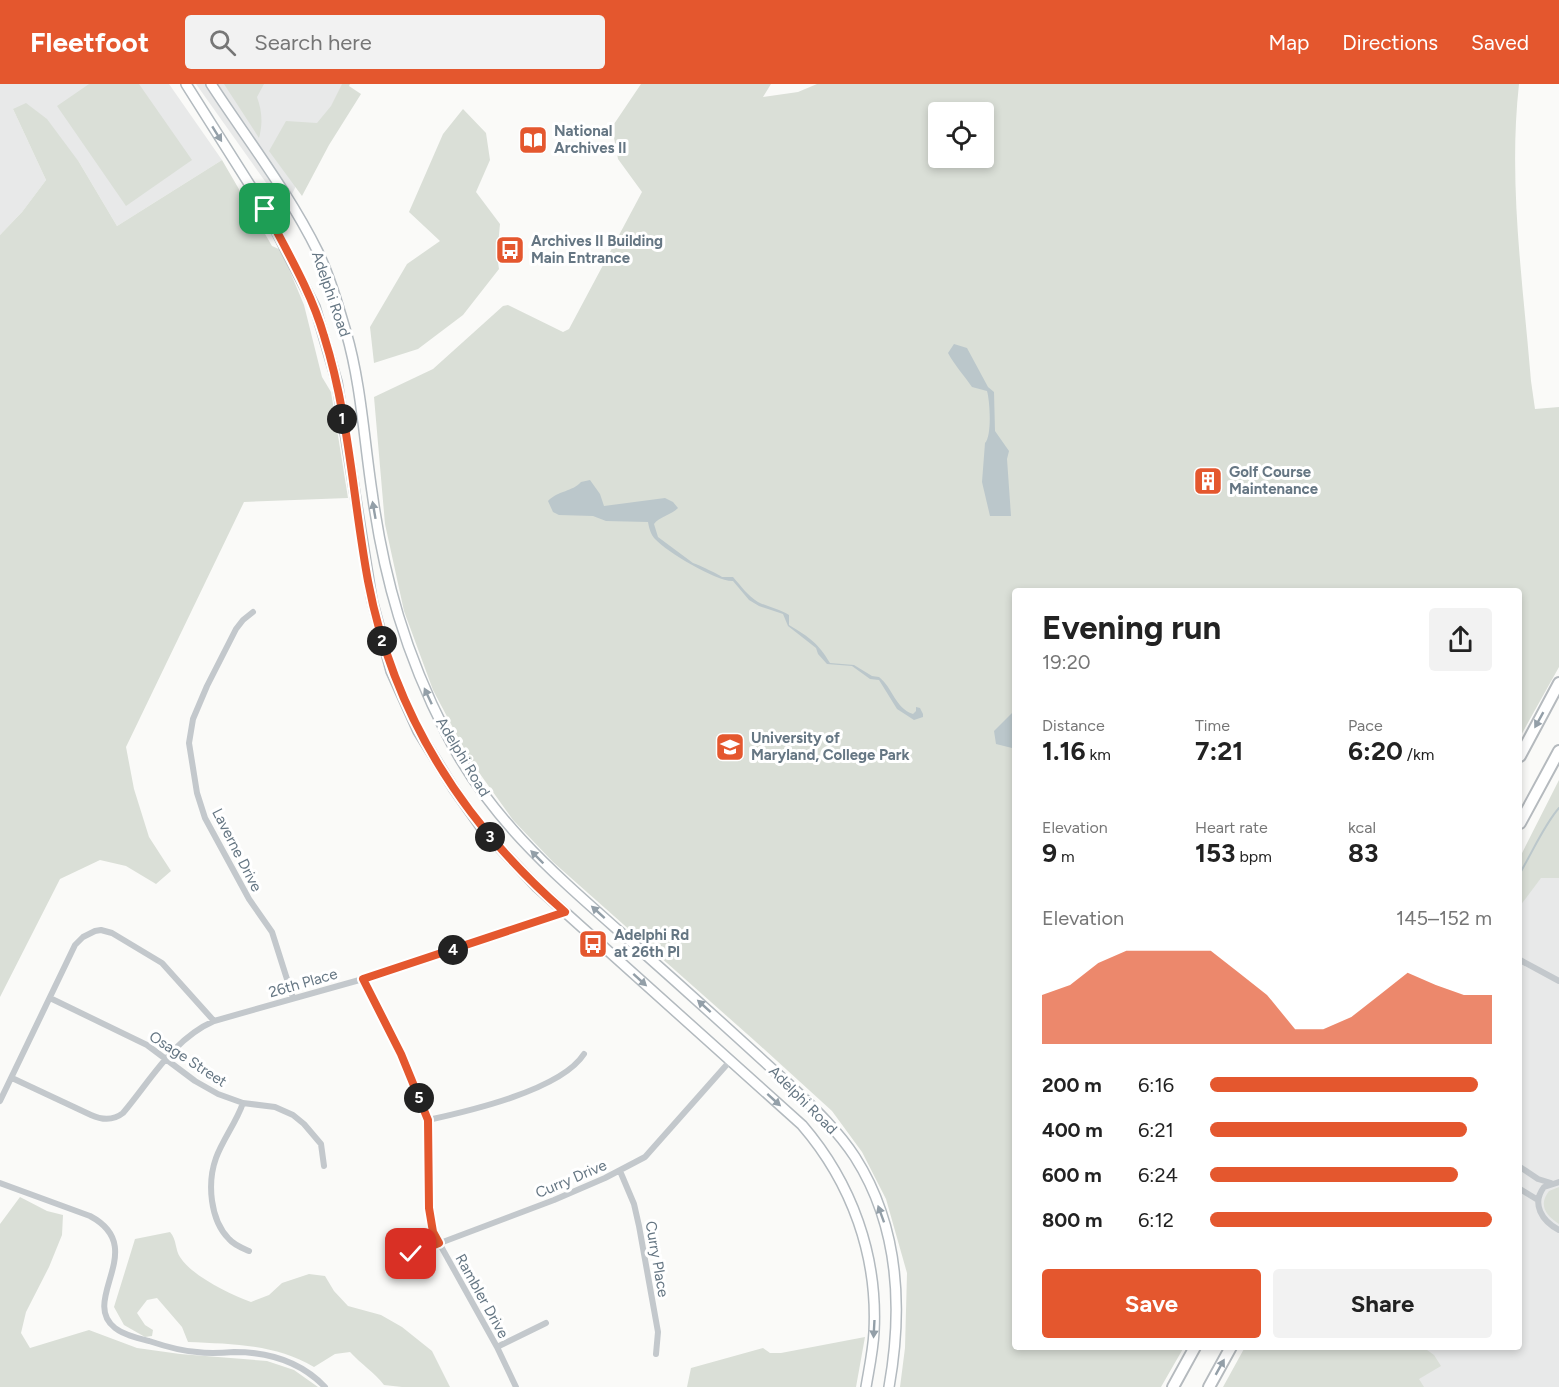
<!DOCTYPE html>
<meta charset="utf-8">
<style>
body{margin:0;font-family:Figtree,sans-serif;background:#f2f2f2;color:#222;height:100vh;display:flex;flex-direction:column;font-size:22px;white-space:nowrap}
*{box-sizing:border-box;margin:0}
p{font-size:20px;color:#767676}
.icon{flex:none;width:33px;height:33px;fill:none;stroke:currentColor;stroke-width:2;stroke-linecap:round;stroke-linejoin:round}
.map{position:relative;flex:1;overflow:hidden}
.drawer{position:absolute;left:1012px;top:504px;width:510px;height:762px;display:flex;flex-direction:column;background:#fff;border-radius:6px;box-shadow:0 3px 9px #0003}
.drawer>*{flex:none}
.controls{position:absolute;left:928px;top:18px;display:grid;gap:12px}
.controls a{display:grid;place-items:center;width:66px;height:66px;border-radius:6px;background:#fff;box-shadow:0 3px 9px #0003;font-size:30px}
.pin{position:absolute;display:grid;place-items:center;width:51px;height:51px;color:#fff;margin:-26px;border-radius:12px;box-shadow:0 3px 9px #0006}
.km{position:absolute;width:30px;height:30px;margin:-15px;border-radius:50%;background:#222;color:#fff;font-size:16px;line-height:30px;text-align:center}
.round{display:grid;place-items:center;flex:none;width:63px;height:63px;border-radius:6px;background:#f2f2f2}
.head{display:flex;align-items:center;justify-content:space-between;height:102px;padding:0 30px}
h1{font-size:33px;font-weight:700;line-height:45px}
.stats{display:grid;grid-template-columns:repeat(3,1fr);gap:9px;height:102px;padding:6px 30px}
.stats div{display:grid;align-content:center}
.stats b{font-size:26px;font-weight:700}
.stats small{font-size:16px;font-weight:400}
.stats p{font-size:16px}
.chart{height:168px;padding:12px 30px}
.chart p{display:flex;justify-content:space-between}
.chart svg{width:100%;height:108px;margin-top:6px;fill:#e4572e;opacity:.7}
.button{display:flex;gap:12px;margin-top:auto;padding:12px 30px}
.button a{flex:1;height:69px;border-radius:6px;background:#e4572e;color:#fff;font-size:24px;font-weight:700;line-height:69px;text-align:center}
.button a+a{background:#f2f2f2;color:#222}
ul{padding:0 30px;list-style:none;font-size:20px}
li{display:grid;grid-template-columns:96px 72px 1fr;align-items:center;height:45px}
li i{height:15px;border-radius:8px;background:#e4572e}
header{display:flex;align-items:center;gap:36px;box-sizing:border-box;height:84px;padding:0 30px;background:#e4572e;color:#fff}
header strong{font-size:28px}
nav{display:flex;gap:33px;margin-inline-start:auto;font-size:21px}
.search{width:420px;height:54px;background:#f2f2f2;display:flex;align-items:center;gap:15px;box-sizing:border-box;padding:0 21px;border-radius:6px;color:#767676;font-size:22px}
.map>svg:first-child{display:block}
</style>
<header>
<strong>Fleetfoot</strong>
<div class="search"><svg class="icon" aria-label="search" viewBox="0 0 24 24"><circle cx="10" cy="10" r="6"/><path d="M15 15l6 6"/></svg>Search here</div>
<nav><a>Map</a><a>Directions</a><a>Saved</a></nav>
</header>
<div class="map">
<svg width="1559" height="1303" viewBox="0 0 1559 1303">
<rect width="100%" height="100%" fill="#fafaf8"/>
<path fill="#e8e9e9" d="M0,0H169L222,76L117,142L79,78L13,25L46,96L22,128L0,151Z
M196,0H347L282,130L272,113V107Z
M1559,739V1303H1230L1252,1263H1520V809Z"/>
<path fill="#dadfd7" fill-rule="evenodd" d="M89,0H139L192,76L126,122L57,22Z
M224,0H264L257,13C262,27 263,39 259,54Z
M342,0H350L349,2L361,10L329,61L302,112L269,67L286,37L317,39L331,22Z
M641,0H771L763,13L798,8L817,0H1519C1508,99 1523,199 1531,297L1535,325L1559,323V583L1520,653V507H1016V1263H1184L1161,1303H900L905,1264L907,1189L886,1115L862,1068L832,1027L755,957L553,778L513,736L470,676L433,606L404,527L385,440L374,313L433,285L503,222L508,221L563,248L569,245L642,108L618,75L612,43ZM939,28H984V74H939Z
M26,19L47,35L79,78L117,142L222,76L272,162L281,166L304,221L322,293L331,308L348,414L244,418L126,663L134,705L149,753L171,787L156,800L126,782L100,776L60,795L0,913V151L22,128L46,96L13,25Z
M463,25L486,49L490,76L476,108L500,140L497,172L499,185L463,231L418,265L374,279L370,243L407,180L440,157L409,128L443,50Z
M1559,696V794H1541L1520,822V773Z
M1559,1103V1140C1546,1132 1538,1121 1549,1107Z
M20,1113L47,1127L63,1131L62,1151L49,1183L26,1228L21,1249L30,1264L89,1246L137,1264L180,1270L267,1277L294,1286L318,1303H0V1140Z
M170,1148C177,1156 175,1166 180,1173C193,1193 230,1210 251,1218L269,1211L282,1199L309,1190L325,1192L334,1207L348,1222L381,1231L402,1243L432,1267L450,1303H402L384,1301C374,1288 361,1280 350,1268L335,1270L314,1283C275,1260 232,1260 188,1258L182,1243L157,1214L147,1216L137,1229L145,1241L153,1246L152,1252L145,1253L124,1241L114,1223L135,1155Z
M865,1253L856,1303H687L691,1284L763,1264L770,1269H781Z
M1245,1263H1423L1434,1271L1441,1282L1419,1295L1424,1303H1223Z"/>
<path fill="#bbc7cb" d="M954,260L967,264L988,303L994,308L995,347L1009,367L1007,375L1011,432H990L982,398L985,359C992,352 990,317 987,307L972,303C964,291 955,282 948,269Z
M590,396L600,410L604,422L665,414L673,418L678,424C671,431 659,433 654,440L658,453L693,479C699,481 718,490 722,493H733C741,502 748,512 758,518C768,523 779,525 789,531V541C809,553 818,559 830,579L854,581L872,592L879,593C893,604 895,624 913,630L916,627V623L920,624L923,630V633L914,636L897,625L879,596L870,595L852,582L827,580L818,570L816,564L788,542L783,530L759,522L749,516L733,497C717,498 667,468 655,455C651,451 649,444 648,438L606,437L593,432L559,431L553,428L548,417C559,406 572,408 581,398Z
M1015,626V668L1012,664L996,660L994,647Z"/>
<g fill="none" stroke-linecap="round" stroke-linejoin="round">
<path stroke="#bbc7cb" stroke-width="2" d="M1520,789C1532,769 1544,741 1559,724"/>
<g stroke="#b3babf" stroke-width="12">
<path id="secondary" d="M186,0L265,125L315,223L337,298L372,516L391,587L418,647L454,705L483,746L537,803L802,1041C852,1099 878,1172 874,1248C873,1267 869,1285 866,1303
M211,0C247,55 289,109 318,168C330,193 338,221 346,248C361,299 364,355 372,408C384,495 406,571 446,649C491,739 564,798 637,863C690,910 742,957 794,1005C816,1026 838,1047 855,1073C899,1142 903,1224 889,1303"/>
</g>
<g stroke="#b5babe" stroke-width="14">
<path id="primary" d="M1520,672L1559,599
M1520,739L1559,667
M1173,1303L1195,1263
M1209,1303L1231,1263"/>
</g>
<path stroke="#c3c8cc" stroke-width="6" d="M253,528L243,536L236,545L207,602L193,635L189,659L197,709L205,734L249,815L272,848L293,914
M1520,876L1559,897
M363,895L401,970L428,1036L429,1109L433,1148L497,1263L516,1303
M50,914L147,961L195,997L218,1010L243,1019L275,1023L293,1031L304,1040L321,1060L324,1082
M12,994L91,1031C102,1036 113,1037 123,1029C151,996 173,955 214,937L363,895L565,828
M0,1017L75,861L83,853L95,847L101,846L112,849L162,879L214,937
M243,1019C236,1039 223,1055 216,1074C207,1099 210,1136 229,1155C234,1161 242,1164 249,1167
M428,1036C469,1027 561,1006 584,970
M1520,1083L1538,1095L1551,1099
M620,1087L634,1120L639,1142L658,1248L656,1270
M1559,1098L1544,1103C1531,1120 1542,1137 1559,1146
M0,1099L90,1132C150,1164 79,1216 115,1244C124,1251 137,1254 149,1257C164,1262 181,1267 197,1268C210,1270 222,1269 234,1268C268,1268 301,1278 325,1303
M1520,1105L1538,1116
M391,1188L398,1177L411,1170L554,1116L605,1094L645,1073L730,977
M497,1263L546,1239"/>
<use href="#secondary" stroke="#fff" stroke-width="9"/>
<use href="#primary" stroke="#fff" stroke-width="10"/>
</g>
<defs><path id="oneway-solid" d="M-6-.8H1V-3.2L6.5 0L1 3.2V.8H-6Z" transform="scale(1.5)"/></defs>
<g fill="#939fa8">
<use href="#oneway-solid" transform="translate(217 50) rotate(58)"/>
<use href="#oneway-solid" transform="translate(374 426) rotate(-100)"/>
<use href="#oneway-solid" transform="translate(428 612) rotate(-115)"/>
<use href="#oneway-solid" transform="translate(1539 636) rotate(119)"/>
<use href="#oneway-solid" transform="translate(537 773) rotate(-135)"/>
<use href="#oneway-solid" transform="translate(598 828) rotate(-138)"/>
<use href="#oneway-solid" transform="translate(640 896) rotate(42)"/>
<use href="#oneway-solid" transform="translate(704 922) rotate(-138)"/>
<use href="#oneway-solid" transform="translate(774 1016) rotate(42)"/>
<use href="#oneway-solid" transform="translate(881 1130) rotate(-110)"/>
<use href="#oneway-solid" transform="translate(874 1245) rotate(93)"/>
<use href="#oneway-solid" transform="translate(1220 1283) rotate(-61)"/>
</g>
<g fill="none" stroke-linecap="round" stroke-linejoin="round">
<g stroke="#fff" stroke-width="12">
<path id="route" d="M265,125C286,166 311,207 324,252C349,331 353,416 368,497C393,630 464,740 565,828L363,895L401,970L428,1036L429,1124L433,1148L439,1159L411,1170"/>
</g>
<use href="#route" stroke="#e4572e" stroke-width="8"/>
</g>
<defs>
<g id="library-square" transform="scale(1.5)"><rect x="-9" y="-9" width="18" height="18" rx="4" fill="#e4572e" stroke="#fff"/><path d="M-6-4Q-3-5.5-.7-3.5V5Q-3 3-6 4ZM6-4Q3-5.5 .7-3.5V5Q3 3 6 4Z" fill="#fff"/></g>
<g id="bus-square" transform="scale(1.5)"><rect x="-9" y="-9" width="18" height="18" rx="4" fill="#e4572e" stroke="#fff"/><path d="M-5-6H5V4H4V6H2V4H-2V6H-4V4H-5ZM-3.5-4V0h7V-4ZM-3.5 1.2v1.5H-2V1.2ZM2 1.2v1.5H3.5V1.2Z" fill="#fff"/></g>
<g id="building-square" transform="scale(1.5)"><rect x="-9" y="-9" width="18" height="18" rx="4" fill="#e4572e" stroke="#fff"/><path d="M-4-6H4V6H1V3H-1V6H-4ZM-2.5-4.3h1.7v1.8h-1.7ZM.8-4.3h1.7v1.8H.8ZM-2.5-1h1.7V.8h-1.7ZM.8-1h1.7V.8H.8Z" fill="#fff"/></g>
<g id="university-square" transform="scale(1.5)"><rect x="-9" y="-9" width="18" height="18" rx="4" fill="#e4572e" stroke="#fff"/><path d="M0-5L7-2L0 1L-7-2ZM-4 1L0 2.5L4 1V4Q0 6-4 4Z" fill="#fff"/></g>
</defs>
<g fill-rule="evenodd">
<use href="#library-square" x="533" y="56"/>
<use href="#bus-square" x="510" y="166"/>
<use href="#building-square" x="1208" y="397"/>
<use href="#university-square" x="730" y="663"/>
<use href="#bus-square" x="593" y="860"/>
</g>
<g text-anchor="middle" dominant-baseline="central" stroke-width="6" stroke-linejoin="round" paint-order="stroke">
<g font-size="15" font-weight="bold" fill="#657683" stroke="#fff" text-anchor="start">
<text x="554" y="47">National<tspan x="554" dy="17">Archives II</tspan></text>
<text x="531" y="157">Archives II Building<tspan x="531" dy="17">Main Entrance</tspan></text>
<text x="1229" y="388">Golf Course<tspan x="1229" dy="17">Maintenance</tspan></text>
<text x="751" y="654">University of<tspan x="751" dy="17">Maryland, College Park</tspan></text>
<text x="614" y="851">Adelphi Rd<tspan x="614" dy="17">at 26th Pl</tspan></text>
</g>
<g font-size="15" fill="#657683" stroke="#fff">
<text transform="translate(331 210) rotate(71)">Adelphi Road</text>
<text transform="translate(463 673) rotate(59)">Adelphi Road</text>
<text transform="translate(237 766) rotate(63)">Laverne Drive</text>
<text transform="translate(303 899) rotate(-16)">26th Place</text>
<text transform="translate(188 975) rotate(33)">Osage Street</text>
<text transform="translate(803 1016) rotate(45)">Adelphi Road</text>
<text transform="translate(571 1095) rotate(-23)">Curry Drive</text>
<text transform="translate(657 1175) rotate(80)">Curry Place</text>
<text transform="translate(482 1212) rotate(61)">Rambler Drive</text>
</g>
</g>
</svg>
<div class="controls">
<a><svg class="icon" aria-label="locate" viewBox="0 0 24 24"><circle cx="12" cy="12" r="6"/><path d="M12 2v4M12 18v4M2 12h4M18 12h4"/></svg></a>
</div>
<div class="pin" style="left:265px;top:125px;background:#1e9e55"><svg class="icon" aria-label="arrive" viewBox="0 0 24 24"><path d="M6 21V4h12l-3 4 3 4H6"/></svg></div>
<div class="pin" style="left:411px;top:1170px;background:#d93025"><svg class="icon" aria-label="check" viewBox="0 0 24 24"><path d="M5 12l5 5 9-10"/></svg></div>
<b class="km" style="left:342px;top:335px">1</b>
<b class="km" style="left:382px;top:557px">2</b>
<b class="km" style="left:490px;top:753px">3</b>
<b class="km" style="left:453px;top:866px">4</b>
<b class="km" style="left:419px;top:1014px">5</b>
<section class="drawer">
<div class="head"><div><h1>Evening run</h1><p>19:20</p></div><a class="round"><svg class="icon" aria-label="share" viewBox="0 0 24 24"><path d="M12 15V3M7 8l5-5 5 5M5 13v7h14v-7"/></svg></a></div>
<div class="stats">
<div><p>Distance</p><b>1.16<small> km</small></b></div>
<div><p>Time</p><b>7:21</b></div>
<div><p>Pace</p><b>6:20<small> /km</small></b></div>
</div>
<div class="stats">
<div><p>Elevation</p><b>9<small> m</small></b></div>
<div><p>Heart rate</p><b>153<small> bpm</small></b></div>
<div><p>kcal</p><b>83</b></div>
</div>
<div class="chart"><p><span>Elevation</span>145–152 m</p>
<svg viewBox="0 0 160 44" preserveAspectRatio="none"><path d="M0 44V24L10 20L20 11L30 6L40 6L50 6L60 6L70 15L80 24L90 38L100 38L110 33L120 24L130 15L140 20L150 24L160 24V44z"/></svg>
</div>
<ul>
<li><b>200 m</b>6:16<i style="width:95%"></i></li>
<li><b>400 m</b>6:21<i style="width:91%"></i></li>
<li><b>600 m</b>6:24<i style="width:88%"></i></li>
<li><b>800 m</b>6:12<i style="width:100%"></i></li>
</ul>
<div class="button"><a>Save</a><a>Share</a></div>
</section>
</div>
